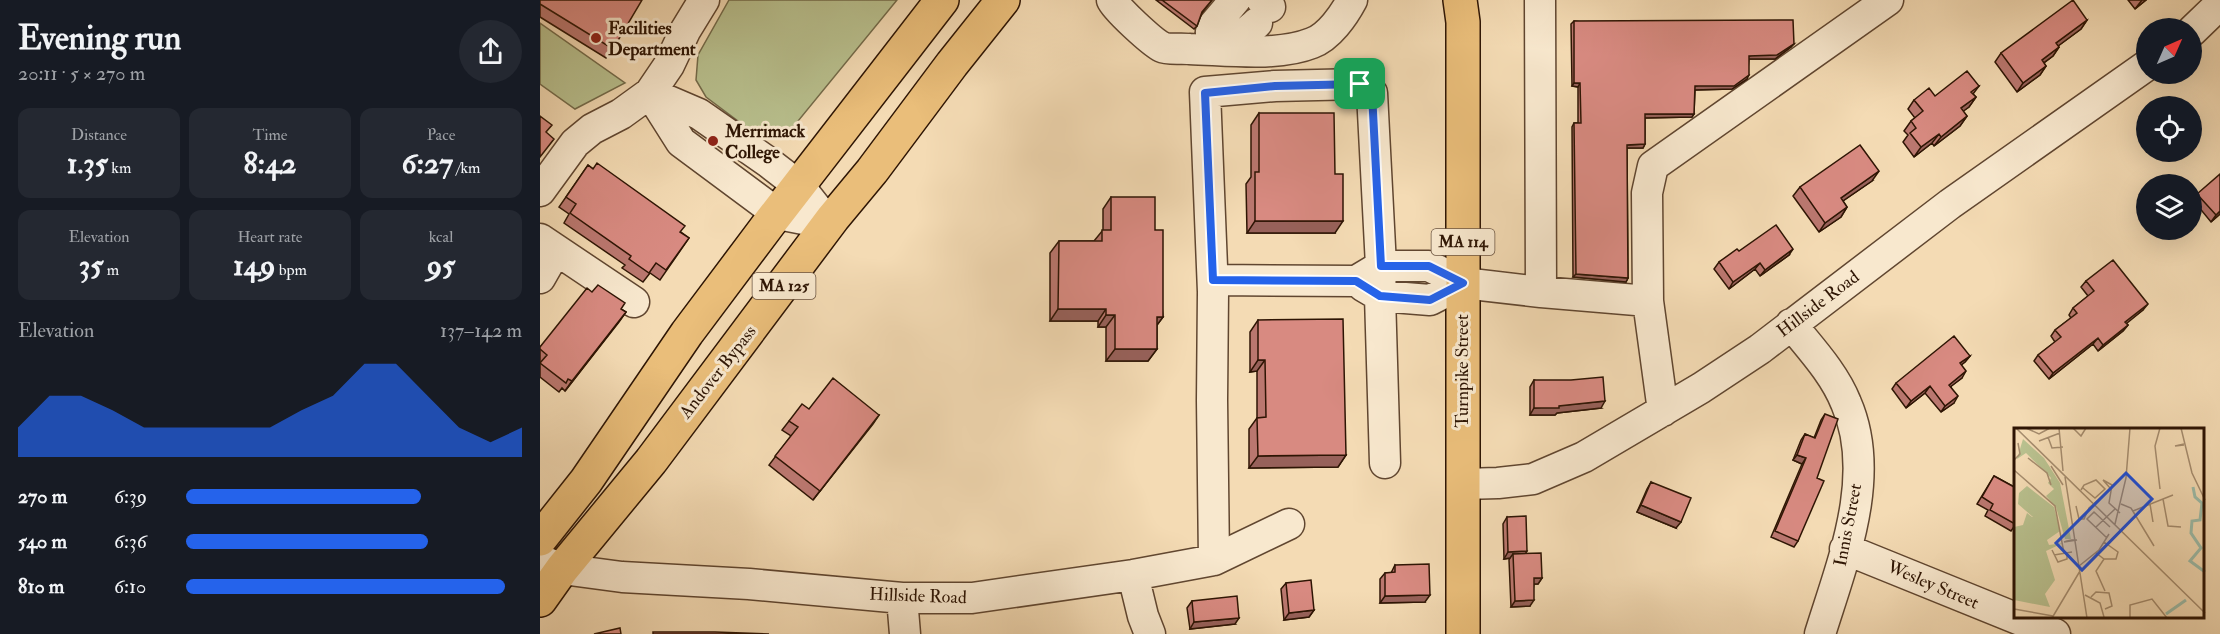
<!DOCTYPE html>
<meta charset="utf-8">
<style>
body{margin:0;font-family:"IM FELL Double Pica",serif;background:#242831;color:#f1f3f6;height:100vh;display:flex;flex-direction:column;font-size:22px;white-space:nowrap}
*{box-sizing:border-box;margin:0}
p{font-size:20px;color:#9ea1a6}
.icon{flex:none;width:33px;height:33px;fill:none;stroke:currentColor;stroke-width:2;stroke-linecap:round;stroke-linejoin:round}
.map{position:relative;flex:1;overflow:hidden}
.side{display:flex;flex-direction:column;background:#171b24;width:540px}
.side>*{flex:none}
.needle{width:39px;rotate:45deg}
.tools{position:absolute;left:1596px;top:18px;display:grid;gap:12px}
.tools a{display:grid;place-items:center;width:66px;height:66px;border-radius:50%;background:#171b24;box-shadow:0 6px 24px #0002;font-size:30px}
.pin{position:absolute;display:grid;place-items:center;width:51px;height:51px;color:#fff;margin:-26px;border-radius:12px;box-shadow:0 3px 9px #0006}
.round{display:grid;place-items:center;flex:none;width:63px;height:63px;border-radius:32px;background:#242831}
.head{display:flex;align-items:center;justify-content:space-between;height:102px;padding:0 18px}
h1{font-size:33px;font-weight:700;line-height:45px}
.metrics{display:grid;grid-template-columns:repeat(3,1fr);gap:9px;height:102px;padding:6px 18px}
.metrics div{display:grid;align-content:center;border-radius:12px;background:#242831;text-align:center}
.metrics b{font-size:30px;font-weight:700}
.metrics small{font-size:16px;font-weight:400}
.metrics p{font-size:16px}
.chart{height:168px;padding:12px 18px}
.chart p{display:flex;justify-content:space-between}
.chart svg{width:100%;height:108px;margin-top:6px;fill:#2563eb;opacity:.7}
ul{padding:0 18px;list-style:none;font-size:20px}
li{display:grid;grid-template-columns:96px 72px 1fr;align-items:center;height:45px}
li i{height:15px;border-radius:8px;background:#2563eb}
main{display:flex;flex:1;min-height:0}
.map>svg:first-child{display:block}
</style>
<main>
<section class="side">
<div class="head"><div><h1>Evening run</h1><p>20:11 · 5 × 270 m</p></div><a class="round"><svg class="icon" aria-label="share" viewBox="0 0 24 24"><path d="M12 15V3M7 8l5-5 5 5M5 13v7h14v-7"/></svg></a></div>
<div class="metrics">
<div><p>Distance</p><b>1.35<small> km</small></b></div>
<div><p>Time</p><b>8:42</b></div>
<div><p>Pace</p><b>6:27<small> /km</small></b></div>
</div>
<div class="metrics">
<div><p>Elevation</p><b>35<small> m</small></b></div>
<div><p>Heart rate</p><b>149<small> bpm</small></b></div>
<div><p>kcal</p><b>95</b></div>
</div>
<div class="chart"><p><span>Elevation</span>137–142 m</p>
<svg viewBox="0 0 160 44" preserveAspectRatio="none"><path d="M0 44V32L10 19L20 19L30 25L40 32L50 32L60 32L70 32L80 32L90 25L100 19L110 6L120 6L130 19L140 32L150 38L160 32V44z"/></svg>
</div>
<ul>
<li><b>270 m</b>6:39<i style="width:70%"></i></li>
<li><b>540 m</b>6:36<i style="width:72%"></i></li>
<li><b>810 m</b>6:10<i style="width:95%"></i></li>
</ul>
</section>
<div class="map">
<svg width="1680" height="634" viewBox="0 0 1680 634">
<rect width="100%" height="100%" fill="#f4dbb4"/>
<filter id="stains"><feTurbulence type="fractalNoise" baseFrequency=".00333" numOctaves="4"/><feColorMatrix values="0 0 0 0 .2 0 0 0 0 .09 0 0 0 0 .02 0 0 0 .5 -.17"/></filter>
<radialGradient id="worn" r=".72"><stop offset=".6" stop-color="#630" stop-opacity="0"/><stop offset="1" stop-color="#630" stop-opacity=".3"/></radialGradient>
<path fill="#b9c18f" stroke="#746b4a" stroke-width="1.5" d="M189,0H357L254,126L234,137L210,130L166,97L156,80L158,55Z
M0,23L85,83L35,109L0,84Z"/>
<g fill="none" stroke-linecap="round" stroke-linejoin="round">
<g stroke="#604630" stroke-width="33">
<path id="minor" d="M572,0C575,8 613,43 622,47C628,50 641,48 649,49C686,50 737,57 772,43C789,37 804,15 812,0
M695,0L673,26L671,32C687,51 703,35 717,23
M722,0L730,7
M1000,0L1001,292
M1652,31L1680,4
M110,93L159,114L228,162L259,186L289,224L238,214L141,142Z
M0,191L35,143L52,129L81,114L110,93L129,65L145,31L164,0
M0,239L94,302
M0,278L16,250
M673,280L816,281L841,266H889L923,283L1001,292L1108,301
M823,286L840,296L890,300L923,283
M1251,324C1271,349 1294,373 1306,403C1338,476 1302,563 1280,634
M1123,411L1108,301L1107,193L1113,166L1348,0
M923,484L958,483L993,479L1044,457L1161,388L1220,349L1410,204L1606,66
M1305,549L1515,634
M0,560L22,569L82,577L209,584L362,598H432L593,575L674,560L749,524
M674,560L672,400L673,292L665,92L735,86L820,84L832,93L841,266L840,296L845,463
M593,575L603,616L610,634
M362,598L365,634"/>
</g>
<g stroke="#2e1504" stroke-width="36">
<path id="major" d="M0,539L46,481L147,333L231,221L402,0
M0,600L22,569L111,461L293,218L332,171L412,64L463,0"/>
</g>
<g stroke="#2e1504" stroke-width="36">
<path id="highway" d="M920,0L923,22V634"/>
</g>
<use href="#minor" stroke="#f8e8ce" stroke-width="30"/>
<use href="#major" stroke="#eabe7a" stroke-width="33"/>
<use href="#highway" stroke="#eabe7a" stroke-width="33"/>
</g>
<path fill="#ba776f" stroke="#2e1504" stroke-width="1.5" d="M0,0L73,49L66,58L0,17Z
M616,0H672L662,13L657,26L654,29Z
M1588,0H1606L1595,9Z
M1547,20L1541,29L1518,46L1519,47L1513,56L1504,63L1506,66L1500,75L1477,92L1455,62L1461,53Z
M1034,21L1251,47L1235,59H1209L1207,79L1192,89L1155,90L1154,114L1152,117L1105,118V144L1103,148H1087L1088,278L1086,282L1033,277L1032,127L1034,123H1038V87L1032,86L1031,24Z
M1439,86L1433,94L1436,97L1429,107L1423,111L1427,116L1420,126L1394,146L1392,143L1374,157L1363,142L1368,135L1364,131L1371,121L1375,118L1368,109L1374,100L1395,96Z
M719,113L795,233H707L706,184L711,177V125Z
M48,165L149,238L120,280L110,273L103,282L82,268L85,265L24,223L29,214L19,207Z
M1332,181L1303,201L1307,207L1301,217L1279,232L1253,196L1260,187Z
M1657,194L1680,214L1671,222L1653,200Z
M571,197L615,230L623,317L617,325V349L608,361H566V327H558V321H510V253L519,241H554L563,230V209Z
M1199,251L1249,255L1220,276L1215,269L1189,289L1174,269L1179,262Z
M1546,281L1603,310L1586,323L1588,325L1583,331L1558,351L1553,344L1509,379L1494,361L1498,355L1515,342L1511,336L1515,330L1531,318L1529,315L1533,308L1548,296L1541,287Z
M52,292L86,312L25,391L22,388L19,392L0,377V347Z
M718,320L806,455L798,467L709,468V429L717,418V371L710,372V332Z
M1430,356L1425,362L1421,365L1422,378L1411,386L1414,403L1401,412L1385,393L1366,408L1352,389L1356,383Z
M994,380L1061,408L1017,413L1015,415H990V387Z
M269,409L339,415L273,500L229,465L251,436L242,430L249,421Z
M1285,414L1277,478L1258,541L1254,547L1231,537L1262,464L1253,460L1261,440L1265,434L1274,438L1281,420Z
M1454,476L1476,488V524L1471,531L1445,516L1448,510L1437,504Z
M1111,482L1136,528L1097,512L1107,489Z
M967,517L986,554L1002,578L998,584H994L990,606L971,607L969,560L970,558L964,559L963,524Z
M855,565L885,602L840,603V579L845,573H851Z
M746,583L774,610L769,617L744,620L741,589Z
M652,601L695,624L650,629L647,608Z"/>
<path fill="#97615a" stroke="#2e1504" stroke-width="1.5" d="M1602,0H1606L1595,9Z
M1547,20L1541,29L1510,52L1516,43Z
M1254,44L1251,47L1235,59H1207L1209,56Z
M1519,47L1513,56L1495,69L1502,60Z
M1506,66L1500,75L1477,92L1483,83Z
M1209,75L1207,79L1192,89L1153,90L1155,86Z
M1034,83H1040L1038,87L1032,86Z
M1436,97L1429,107L1414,118L1421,108Z
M1105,114H1154L1152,117L1102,118Z
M1427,116L1420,126L1394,146L1401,137Z
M1399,134L1392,143L1374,157L1381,147Z
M1105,144L1103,148H1084L1087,145Z
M1339,171L1332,181L1294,207L1301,198Z
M1307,207L1301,217L1279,232L1285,223Z
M1680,211V214L1671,222L1676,215Z
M715,221H803L795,233H707Z
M1253,249L1249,255L1220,276L1225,270Z
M1220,263L1215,269L1189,289L1193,282Z
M1036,274L1088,278L1086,282L1033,277Z
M1608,304L1603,310L1581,328L1585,322Z
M518,309H566L558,321H510Z
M86,312L79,322L25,391L32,381Z
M566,315H575L566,327H558Z
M617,317H623L614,329Z
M1588,325L1583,331L1558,351L1563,345Z
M1558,338L1553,344L1509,379L1513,373Z
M575,349H617L608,361H566Z
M1430,356L1425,362L1415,370L1420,363Z
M718,360H725L717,371L710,372Z
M1426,371L1422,378L1405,391L1409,385Z
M1390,386L1385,393L1366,408L1371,401Z
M1418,396L1414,403L1401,412L1405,406Z
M1065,401L1061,408L1017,413L1015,415H990L994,408Z
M339,415L333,424L273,500L280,491Z
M806,455L798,467L709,468L718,456Z
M1257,455L1266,458L1262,464L1253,460Z
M1101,505L1141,522L1136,528L1097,512Z
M987,551L983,558L973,554L970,558L964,559L968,552Z
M994,578H1002L998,584H990Z
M890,595L885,602L840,603L845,596Z
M994,600L990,606L971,607L975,601Z
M774,610L769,617L744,620L749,613Z
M699,618L695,624L650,629L654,622Z"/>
<path fill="#d88a81" stroke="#2e1504" stroke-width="1.5" d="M0,0H102L73,49L0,4Z
M622,0H672L662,12L657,26Z
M1533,0L1547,20L1516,43L1519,47L1502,60L1506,66L1483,83L1461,53Z
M1253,20L1254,44L1237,55L1209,56V75L1194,86H1155L1154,114H1105V144L1087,145L1088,278L1036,274L1034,123H1041L1040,83H1034V21Z
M1427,71L1439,86L1431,92L1436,97L1421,108L1427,116L1401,137L1399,134L1381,147L1370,133L1376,128L1371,121L1383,111L1374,100L1389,88L1395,96Z
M719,113H794L795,174H803V221H715V172H719Z
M0,116L12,125L6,132L14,139L0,157Z
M1320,145L1339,171L1301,198L1307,207L1285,223L1260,187Z
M57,163L145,226L140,232L149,238L126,270L116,263L109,273L89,259L91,256L30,213L36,204L26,197L48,165L53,169Z
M1680,174V211L1676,215L1657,194Z
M571,197H615V230H623V317H617V349H575V315H566V309H518L519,241H562V230H571Z
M1236,225L1253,249L1225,270L1220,263L1193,282L1179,262L1197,249L1199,251Z
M1573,260L1608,304L1585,322L1588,325L1563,345L1558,338L1513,373L1498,355L1521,337L1515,330L1537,313L1533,308L1554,291L1546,281Z
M58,285L85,303L81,309L86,312L32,381L28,379L26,383L0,363L7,355L0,349V347L47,288L52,292Z
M803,319L806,455L718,456L717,418L726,417L725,360H718V320Z
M1414,336L1430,356L1420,363L1426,371L1409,385L1418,396L1405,406L1390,386L1371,401L1356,383Z
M1063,377L1065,401L1019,406V408H994V380H1031Z
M293,378L339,415L280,491L235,456L258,427L249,421L262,404L269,409Z
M1285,414L1298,419L1277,478L1284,481L1258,541L1235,531L1266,458L1257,455L1265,434L1275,438Z
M1454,476L1476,488L1475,524L1450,510L1453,504L1442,497Z
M1111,482L1151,498L1141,522L1101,505Z
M986,516L987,551L968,552L967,517Z
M1001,553L1002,578H994V600L975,601L973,554Z
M889,564L890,595L845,596V573L855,572V565Z
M771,580L774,610L749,613L746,583Z
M697,596L699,618L654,622L652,601Z
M80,628L81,634H54Z
M113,632H175L229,634H113Z"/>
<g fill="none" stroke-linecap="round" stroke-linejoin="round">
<g stroke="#fff" stroke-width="12">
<path id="route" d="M820,84L832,93L841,266H889L923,283L890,300L840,296L816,281L673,280L665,93L735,86Z"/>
</g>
<use href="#route" stroke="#2563eb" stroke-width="8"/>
</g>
<g fill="#8f2418" stroke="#f8e8ce" stroke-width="2">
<circle cx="56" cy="38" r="6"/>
<circle cx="173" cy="141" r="6"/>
</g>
<g text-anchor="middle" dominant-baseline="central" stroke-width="6" stroke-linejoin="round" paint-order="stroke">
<g fill="#f8e8ce" stroke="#6b5441" stroke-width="1.5">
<rect x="891.5" y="229" width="63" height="26" rx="4.5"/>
<rect x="212.5" y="273" width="63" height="26" rx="4.5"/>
</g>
<g font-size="16" font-weight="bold" fill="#2e1504">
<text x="923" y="242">MA 114</text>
<text x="244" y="286">MA 125</text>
</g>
<g font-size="18" font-weight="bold" fill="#2e1504" stroke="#f8e8ce" text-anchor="start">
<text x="68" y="28">Facilities<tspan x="68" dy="21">Department</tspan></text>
<text x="185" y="131">Merrimack<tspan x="185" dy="21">College</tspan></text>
</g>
<g font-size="18" fill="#2e1504" stroke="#f8e8ce">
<text transform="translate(1278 304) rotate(-37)">Hillside Road</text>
<text transform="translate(922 371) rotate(-90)">Turnpike Street</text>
<text transform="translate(178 372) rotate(-52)">Andover Bypass</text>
<text transform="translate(1308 525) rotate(-79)">Innis Street</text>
<text transform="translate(1393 585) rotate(23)">Wesley Street</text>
<text transform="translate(378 596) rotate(2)">Hillside Road</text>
</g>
</g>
<g transform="translate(1474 428)">
<rect width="190" height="190" fill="#f4dbb4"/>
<path d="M9,11L30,30L46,55L57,111H51L42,79L32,68L40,61L34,55L37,50L12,25L3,31ZM13,58L40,79L46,103L33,112L35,117L49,115L32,123L41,152L31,166L36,179L0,172V99L9,97L13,85L18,89L25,88L19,89L4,76L5,65Z" fill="#b9c18f"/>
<path fill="none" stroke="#9cbca9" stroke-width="3" d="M179,59L181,69L188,75L186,92L178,93L177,105L187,120L176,133L191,144M152,186L172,172"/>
<path fill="none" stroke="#a58c6e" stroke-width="1.5" d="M2,0L191,185M12,0L25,6L36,0M45,0L49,43M59,0L67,8L72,0M146,0L141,18L146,61M167,0L178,45L191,72M34,9L38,20L49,19M25,13L46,5M170,16L161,18L170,17M14,30L33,45L37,57M0,32L6,26L4,15M37,38L49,57M0,42L41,78L50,125M51,49L73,190M96,60L89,52L98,57L95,75L106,85M67,62L70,57L82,52L91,61L81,70L69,60M149,71L154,98L167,99M107,76L117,80L140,118M136,76L139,94M62,78L65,91H70L75,80L98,60M119,83L159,67M101,96L112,50L116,0M82,99L101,81M93,110L73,91L80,84L96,99M58,112H63L50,114L53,113ZM38,122L44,134L53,131V125M82,125L90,131H102L104,124L90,114M40,127L58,124M90,131L82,143L91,163M65,138L85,122L95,106M71,167L86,175L90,189M77,169L82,164L95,165L98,178L91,181M0,181L39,188M38,190L66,143M116,190V177L138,171L153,190"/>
<path fill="#1d4ed8" fill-opacity="0.15" stroke="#1d4ed8" stroke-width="3" d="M112,45L138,71L68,142L42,115Z"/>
<rect width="190" height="190" fill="none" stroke="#2e1504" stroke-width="3"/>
</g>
<rect width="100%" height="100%" filter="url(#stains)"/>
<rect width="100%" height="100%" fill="url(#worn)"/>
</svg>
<div class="tools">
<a><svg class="needle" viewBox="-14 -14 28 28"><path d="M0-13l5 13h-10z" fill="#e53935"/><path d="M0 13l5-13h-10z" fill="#9ea1a6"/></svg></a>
<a><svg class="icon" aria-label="locate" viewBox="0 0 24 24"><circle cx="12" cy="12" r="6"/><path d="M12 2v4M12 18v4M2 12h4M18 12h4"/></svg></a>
<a><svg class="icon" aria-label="layers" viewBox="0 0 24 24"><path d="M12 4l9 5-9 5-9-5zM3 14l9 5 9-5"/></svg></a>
</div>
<div class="pin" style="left:820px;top:84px;background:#1e9e55"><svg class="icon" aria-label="arrive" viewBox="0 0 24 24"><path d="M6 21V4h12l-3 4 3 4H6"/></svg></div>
</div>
</main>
